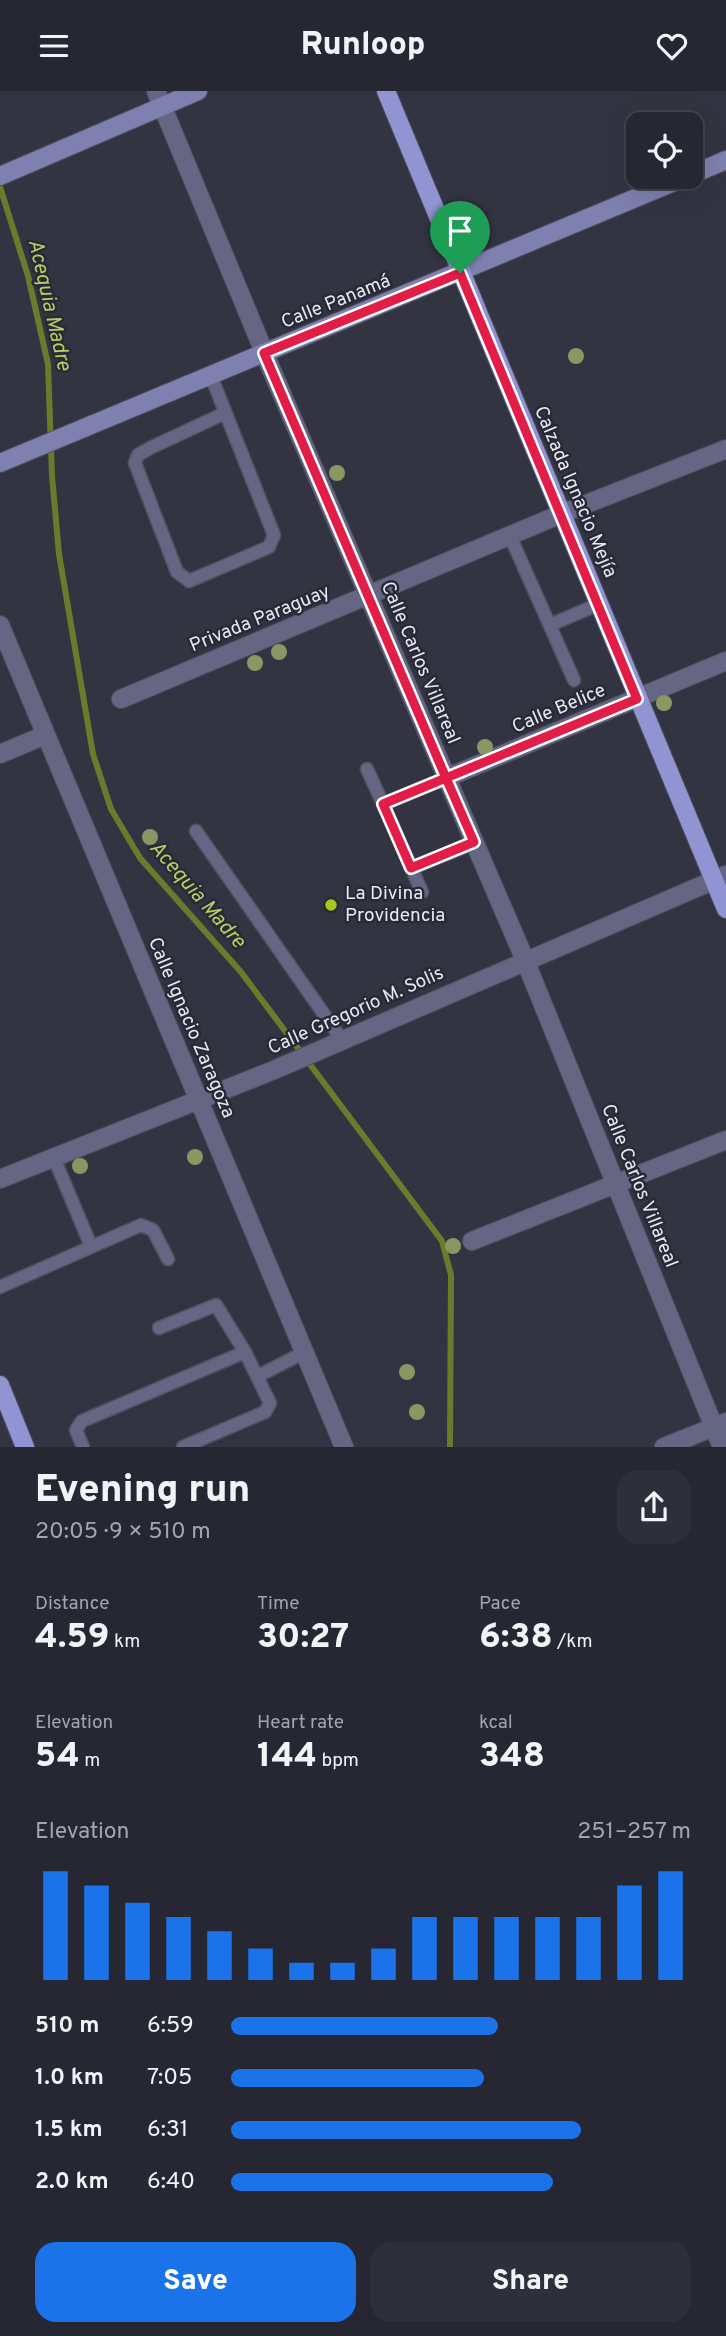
<!DOCTYPE html>
<meta charset="utf-8">
<style>
body{margin:0;font-family:Overpass,sans-serif;background:#2e2f3a;color:#f1f3f6;height:100vh;display:flex;flex-direction:column;font-size:26px;white-space:nowrap}
*{box-sizing:border-box;margin:0}
p{font-size:23px;color:#a4a5ac}
.icon{flex:none;width:38px;height:38px;fill:none;stroke:currentColor;stroke-width:2;stroke-linecap:round;stroke-linejoin:round}
.map{position:relative;height:1356px;overflow:hidden}
.sheet{display:flex;flex-direction:column;background:#262732;flex:1}
.sheet>*{flex:none}
.buttons{position:absolute;left:626px;top:21px;display:grid;gap:14px}
.buttons a{display:grid;place-items:center;width:77px;height:77px;border-radius:14px;background:#262732;box-shadow:0 7px 28px #0002,0 0 0 2px #42444d;font-size:35px}
.pin{position:absolute;display:grid;place-items:center;width:60px;height:60px;color:#fff;margin:-72px -30px;border-radius:50% 50% 50% 0;rotate:-45deg;box-shadow:0 0 7px #0007}
.pin .icon{rotate:45deg}
.round{display:grid;place-items:center;flex:none;width:74px;height:74px;border-radius:21px;background:#2e2f3a}
.summary{display:flex;align-items:center;justify-content:space-between;height:119px;padding:0 35px}
h1{font-size:38px;font-weight:800;line-height:52px}
.stats{display:grid;grid-template-columns:repeat(3,1fr);gap:10px;height:119px;padding:7px 35px}
.stats div{display:grid;align-content:center}
.stats b{font-size:35px;font-weight:800}
.stats small{font-size:19px;font-weight:400}
.stats p{font-size:19px}
.chart{height:196px;padding:14px 35px}
.chart p{display:flex;justify-content:space-between}
.chart svg{width:100%;height:126px;margin-top:7px;stroke:#1a73e8;stroke-width:6}
.cta{display:flex;gap:14px;margin-top:auto;padding:14px 35px}
.cta a{flex:1;height:80px;border-radius:21px;background:#1a73e8;color:#fff;font-size:28px;font-weight:800;line-height:80px;text-align:center}
.cta a+a{background:#2e2f3a;color:#f1f3f6}
ul{padding:0 35px;list-style:none;font-size:23px}
li{display:grid;grid-template-columns:112px 84px 1fr;align-items:center;height:52px}
li i{height:18px;border-radius:9px;background:#1a73e8}
header{display:flex;justify-content:space-between;align-items:center;height:91px;padding:0 35px;background:#262732;font-size:32px;font-weight:800}
.map>svg:first-child{display:block}
</style>
<header><svg class="icon" aria-label="menu" viewBox="0 0 24 24"><path d="M4 6h16M4 12h16M4 18h16"/></svg>Runloop<svg class="icon" aria-label="heart" viewBox="0 0 24 24"><path d="M12 20l-8-8c-3-5 5-10 8-4 3-6 11-1 8 4z"/></svg></header>
<div class="map">
<svg width="726" height="1356" viewBox="0 0 726 1356">
<rect width="100%" height="100%" fill="#333442"/>
<g fill="none" stroke-linecap="round" stroke-linejoin="round">
<path stroke="#6a7c2c" stroke-width="6" d="M0,96L28,185L48,273L52,385L59,463L93,663L111,718L140,767L241,881L442,1150L451,1184L450,1356"/>
<g stroke="#50515e" stroke-width="15">
<path id="lane" d="M211,285L274,444L269,456L189,490L177,481L135,372L138,364L150,357L225,322
M510,445L574,589
M550,534L599,513
M367,678L383,713
M196,740L342,949
M411,777L474,752
M422,801L383,713L446,687
M54,1067L91,1155
M0,1196L141,1134L153,1139L168,1168
M159,1237L216,1214L245,1261L270,1312L265,1321L183,1356
M258,1285L303,1262
M83,1356L76,1339L82,1330L245,1261"/>
</g>
<g stroke="#50515e" stroke-width="20">
<path id="street" d="M156,0L272,280L525,869L722,1356
M0,534L344,1356
M121,608L561,423L726,358
M0,663L45,644
M446,687L726,570
M0,1088L274,979L726,784
M472,1150L726,1049
M664,1356L726,1331"/>
</g>
<g stroke="#50515e" stroke-width="20">
<path id="secondary" d="M691,84L726,69
M0,85L198,0
M0,372L686,86"/>
</g>
<g stroke="#50515e" stroke-width="20">
<path id="primary" d="M386,0L726,818
M0,1294L25,1356"/>
</g>
<use href="#lane" stroke="#646684" stroke-width="12"/>
<use href="#street" stroke="#646684" stroke-width="18"/>
<use href="#secondary" stroke="#7e80b0" stroke-width="18"/>
<use href="#primary" stroke="#9194d2" stroke-width="18"/>
</g>
<g fill="#899863">
<circle cx="576" cy="265" r="8"/>
<circle cx="337" cy="382" r="8"/>
<circle cx="279" cy="561" r="8"/>
<circle cx="255" cy="572" r="8"/>
<circle cx="664" cy="612" r="8"/>
<circle cx="485" cy="656" r="8"/>
<circle cx="150" cy="746" r="8"/>
<circle cx="195" cy="1066" r="8"/>
<circle cx="80" cy="1075" r="8"/>
<circle cx="453" cy="1155" r="8"/>
<circle cx="407" cy="1281" r="8"/>
<circle cx="417" cy="1321" r="8"/>
</g>
<g fill="none" stroke-linecap="round" stroke-linejoin="round">
<g stroke="#fff" stroke-width="14">
<path id="route" d="M460,182L264,262L446,687L474,751L411,777L383,713L637,608L460,182"/>
</g>
<use href="#route" stroke="#e11d48" stroke-width="9"/>
</g>
<circle fill="#a8c71d" stroke="#292a37" stroke-width="2.5" cx="331" cy="814" r="7"/>
<g text-anchor="middle" dominant-baseline="central" stroke-width="5" stroke-linejoin="round" paint-order="stroke">
<g font-size="19" fill="#e9e9f3" stroke="#292a37">
<text transform="translate(336 211) rotate(-22)">Calle Panamá</text>
<text transform="translate(575 401) rotate(67)">Calzada Ignacio Mejía</text>
<text transform="translate(260 528) rotate(-22)">Privada Paraguay</text>
<text transform="translate(420 572) rotate(67)">Calle Carlos Villareal</text>
<text transform="translate(559 618) rotate(-23)">Calle Belice</text>
<text transform="translate(356 920) rotate(-24)">Calle Gregorio M. Solis</text>
<text transform="translate(191 937) rotate(67)">Calle Ignacio Zaragoza</text>
<text transform="translate(639 1095) rotate(68)">Calle Carlos Villareal</text>
</g>
<g font-size="19" fill="#e9e9f3" stroke="#292a37" text-anchor="start">
<text x="345" y="803">La Divina<tspan x="345" dy="22">Providencia</tspan></text>
</g>
<g font-size="21" font-style="italic" fill="#b5cf63" stroke="#292a37">
<text transform="translate(49 214) rotate(77)">Acequia Madre</text>
<text transform="translate(197 804) rotate(49)">Acequia Madre</text>
</g>
</g>
</svg>
<div class="buttons">
<a><svg class="icon" aria-label="locate" viewBox="0 0 24 24"><circle cx="12" cy="12" r="6"/><path d="M12 2v4M12 18v4M2 12h4M18 12h4"/></svg></a>
</div>
<div class="pin" style="left:460px;top:182px;background:#1e9e55"><svg class="icon" aria-label="arrive" viewBox="0 0 24 24"><path d="M6 21V4h12l-3 4 3 4H6"/></svg></div>
</div>
<section class="sheet">
<div class="summary"><div><h1>Evening run</h1><p>20:05 · 9 × 510 m</p></div><a class="round"><svg class="icon" aria-label="share" viewBox="0 0 24 24"><path d="M12 15V3M7 8l5-5 5 5M5 13v7h14v-7"/></svg></a></div>
<div class="stats">
<div><p>Distance</p><b>4.59<small> km</small></b></div>
<div><p>Time</p><b>30:27</b></div>
<div><p>Pace</p><b>6:38<small> /km</small></b></div>
</div>
<div class="stats">
<div><p>Elevation</p><b>54<small> m</small></b></div>
<div><p>Heart rate</p><b>144<small> bpm</small></b></div>
<div><p>kcal</p><b>348</b></div>
</div>
<div class="chart"><p><span>Elevation</span>251–257 m</p>
<svg viewBox="0 0 160 44" preserveAspectRatio="none"><path d="M5 44V6M15 44V11M25 44V17M35 44V22M45 44V27M55 44V33M65 44V38M75 44V38M85 44V33M95 44V22M105 44V22M115 44V22M125 44V22M135 44V22M145 44V11M155 44V6"/></svg>
</div>
<ul>
<li><b>510 m</b>6:59<i style="width:58%"></i></li>
<li><b>1.0 km</b>7:05<i style="width:55%"></i></li>
<li><b>1.5 km</b>6:31<i style="width:76%"></i></li>
<li><b>2.0 km</b>6:40<i style="width:70%"></i></li>
</ul>
<div class="cta"><a>Save</a><a>Share</a></div>
</section>
